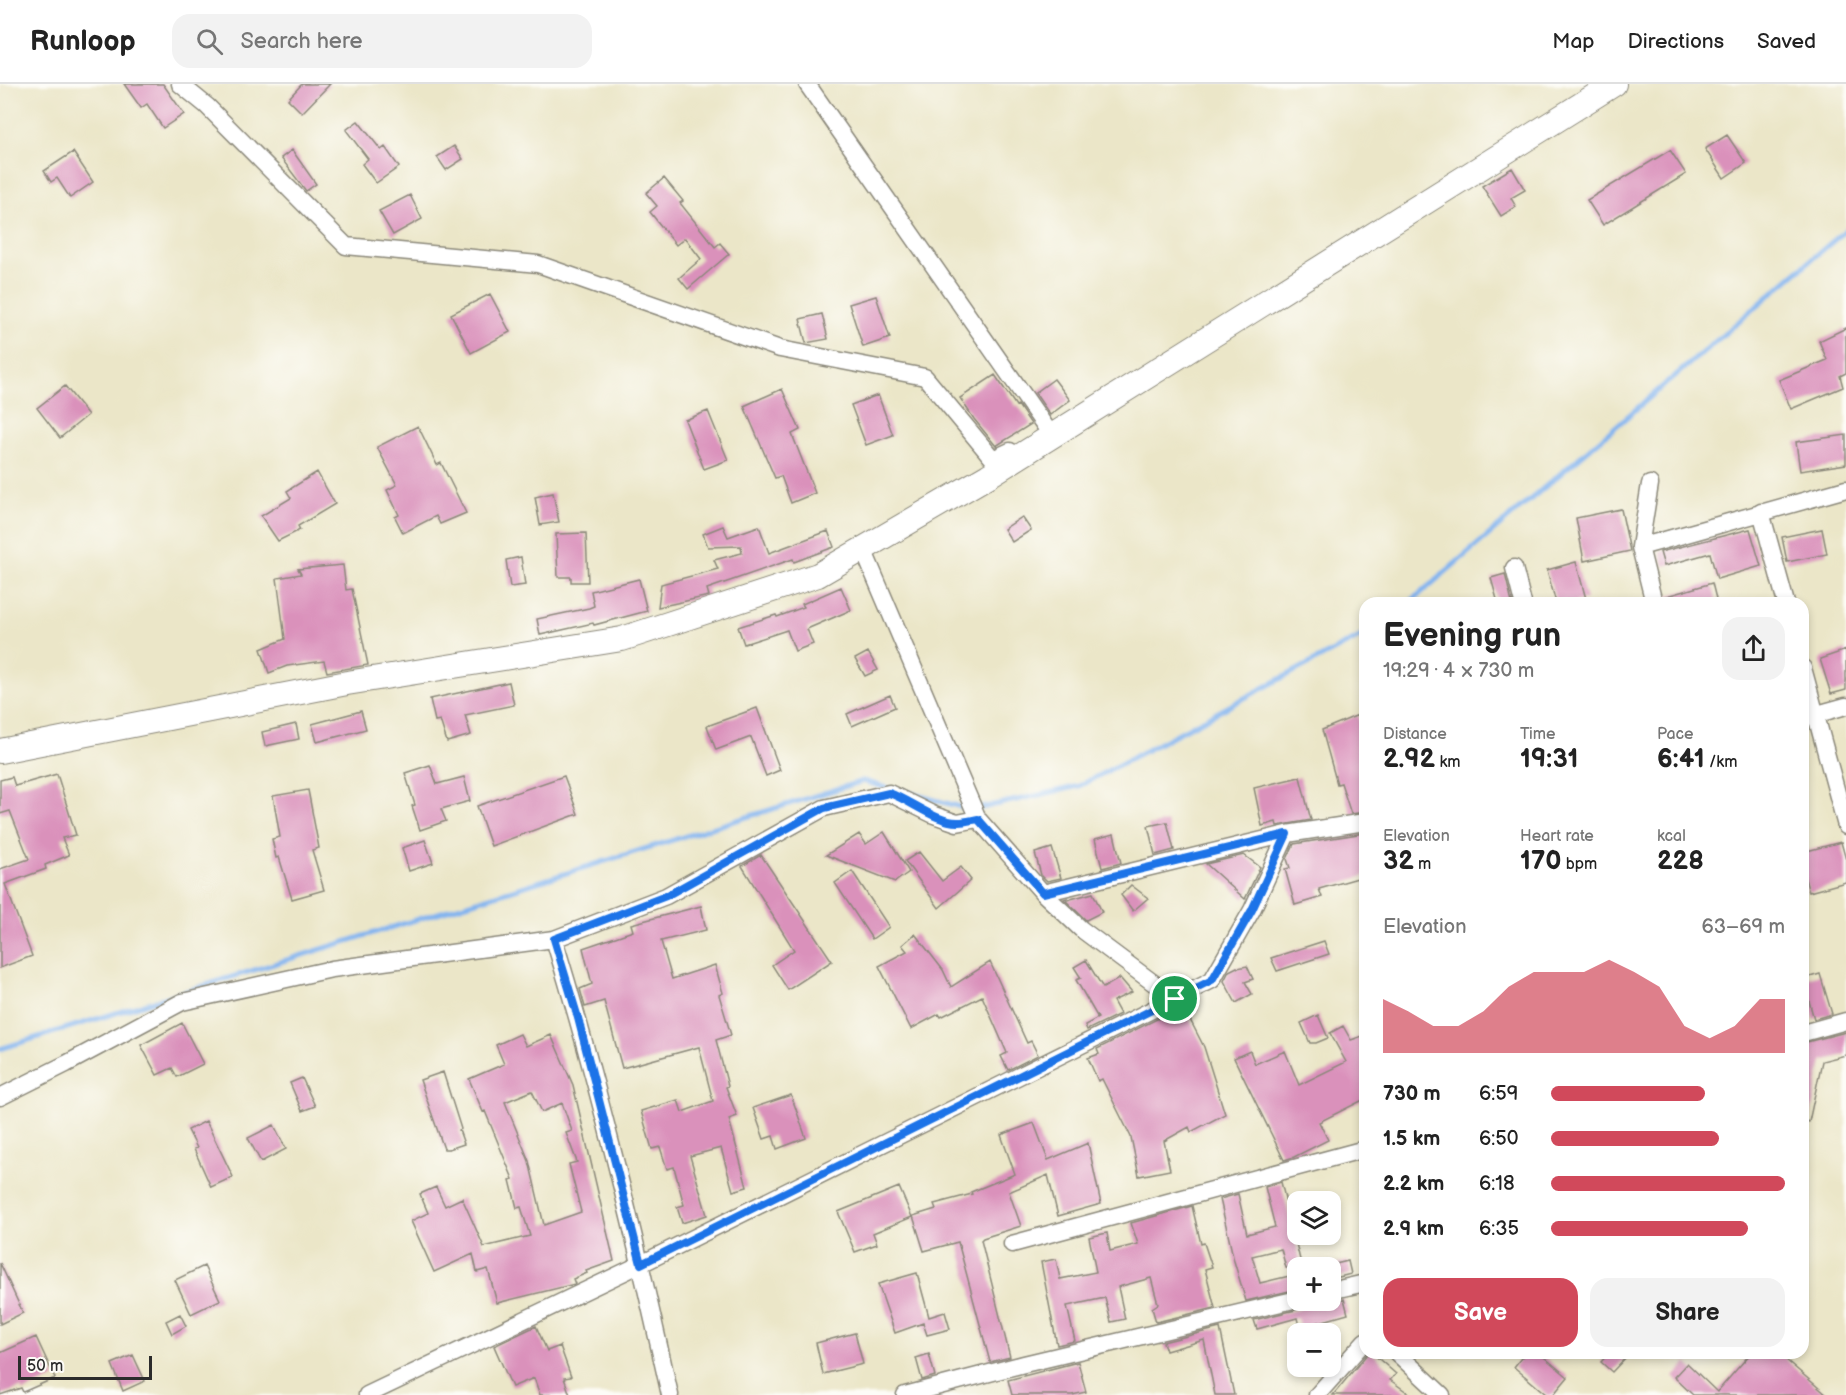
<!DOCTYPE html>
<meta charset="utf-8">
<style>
body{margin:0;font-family:"Balsamiq Sans",sans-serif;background:#f2f2f2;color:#222;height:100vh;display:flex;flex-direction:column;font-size:22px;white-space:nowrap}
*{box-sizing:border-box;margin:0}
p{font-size:20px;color:#767676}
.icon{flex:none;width:33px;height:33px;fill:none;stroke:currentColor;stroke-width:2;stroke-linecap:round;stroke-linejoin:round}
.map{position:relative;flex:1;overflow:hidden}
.panel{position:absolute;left:1359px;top:513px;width:450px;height:762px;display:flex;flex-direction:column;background:#fff;border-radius:18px;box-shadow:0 3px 9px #0003}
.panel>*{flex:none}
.fabs{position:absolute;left:1287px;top:1107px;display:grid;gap:12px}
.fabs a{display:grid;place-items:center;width:54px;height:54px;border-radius:12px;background:#fff;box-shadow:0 3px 9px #0003;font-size:30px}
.scale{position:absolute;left:18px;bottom:15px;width:134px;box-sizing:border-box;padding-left:6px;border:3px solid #2b2b2b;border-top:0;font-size:16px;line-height:21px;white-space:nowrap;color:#2b2b2b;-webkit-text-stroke:4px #fdfcf7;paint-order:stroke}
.pin{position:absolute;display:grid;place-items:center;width:51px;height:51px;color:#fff;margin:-26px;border:3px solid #fff;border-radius:50%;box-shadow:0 2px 6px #0007}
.round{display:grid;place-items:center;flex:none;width:63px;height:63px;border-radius:18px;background:#f2f2f2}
.overview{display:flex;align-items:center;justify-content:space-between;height:102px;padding:0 24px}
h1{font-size:33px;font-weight:700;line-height:45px}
.stats{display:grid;grid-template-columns:repeat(3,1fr);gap:9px;height:102px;padding:6px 24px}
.stats div{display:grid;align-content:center}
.stats b{font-size:26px;font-weight:700}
.stats small{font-size:16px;font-weight:400}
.stats p{font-size:16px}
.chart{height:168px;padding:12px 24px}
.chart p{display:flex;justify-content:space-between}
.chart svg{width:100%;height:108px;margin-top:6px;fill:#d1495b;opacity:.7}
.action{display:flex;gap:12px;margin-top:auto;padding:12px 24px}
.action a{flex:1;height:69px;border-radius:18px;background:#d1495b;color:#fff;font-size:24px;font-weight:700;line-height:69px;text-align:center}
.action a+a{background:#f2f2f2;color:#222}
ul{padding:0 24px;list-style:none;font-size:20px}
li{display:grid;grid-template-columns:96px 72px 1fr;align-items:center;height:45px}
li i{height:15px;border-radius:8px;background:#d1495b}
header{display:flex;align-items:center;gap:36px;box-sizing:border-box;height:84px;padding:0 30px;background:#fff;border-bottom:2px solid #e0e0e0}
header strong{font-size:28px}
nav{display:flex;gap:33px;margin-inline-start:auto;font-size:21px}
.search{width:420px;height:54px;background:#f2f2f2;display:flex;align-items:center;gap:15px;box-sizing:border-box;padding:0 21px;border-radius:18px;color:#767676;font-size:22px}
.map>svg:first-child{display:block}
</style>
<header>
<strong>Runloop</strong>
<div class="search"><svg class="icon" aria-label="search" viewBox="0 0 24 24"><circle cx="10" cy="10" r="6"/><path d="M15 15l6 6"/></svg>Search here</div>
<nav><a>Map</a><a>Directions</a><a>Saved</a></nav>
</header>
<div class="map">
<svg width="1846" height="1311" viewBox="0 0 1846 1311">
<rect width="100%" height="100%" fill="#fdfcf7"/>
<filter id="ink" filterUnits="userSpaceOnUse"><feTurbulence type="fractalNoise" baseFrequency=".0167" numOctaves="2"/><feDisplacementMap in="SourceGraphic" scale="12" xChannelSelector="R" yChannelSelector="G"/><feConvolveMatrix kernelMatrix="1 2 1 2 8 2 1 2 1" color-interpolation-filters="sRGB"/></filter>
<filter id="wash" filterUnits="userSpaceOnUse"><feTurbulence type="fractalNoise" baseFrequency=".008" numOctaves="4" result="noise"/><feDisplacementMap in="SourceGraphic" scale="24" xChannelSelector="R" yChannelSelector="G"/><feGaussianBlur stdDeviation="1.35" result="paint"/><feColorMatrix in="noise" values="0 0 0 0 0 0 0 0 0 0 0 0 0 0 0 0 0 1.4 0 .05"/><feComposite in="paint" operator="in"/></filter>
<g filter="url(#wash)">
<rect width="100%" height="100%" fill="#ebe6c8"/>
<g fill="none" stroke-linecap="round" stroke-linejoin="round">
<path stroke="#82b4ef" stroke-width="5" d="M1409,519L1846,146
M902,707L972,726L1079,702L1365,550
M0,965L863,697L887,704"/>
</g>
<g id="blocks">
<path fill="#da91bb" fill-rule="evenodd" d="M124,0H163L184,30L163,44L147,20L141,24Z
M302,0H330L302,29L288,15Z
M358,37L381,66L385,63L399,83L376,99L362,80L368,75L346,46Z
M1727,51L1746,79L1724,94L1705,65Z
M454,62L463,75L446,86L437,73Z
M292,66L316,100L306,107L281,74Z
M1670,66L1686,90L1603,141L1587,116Z
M73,68L93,98L70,114L57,94L51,98L44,87Z
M1512,84L1525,106L1511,114L1516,123L1501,132L1482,102Z
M664,94L683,117L680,119L715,163L720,159L729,170L688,205L679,194L701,175L685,154L676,161L650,128L657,122L646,109Z
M410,111L422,135L393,151L379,127Z
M490,210L510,248L471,269L451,230Z
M876,212L890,254L863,263L849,220Z
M822,230L828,255L806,259L800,235Z
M1846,244V289L1840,292L1843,303L1791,325L1779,296L1827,276L1819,257Z
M995,291L1016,322L1018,321L1031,340L996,362L974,335L960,314Z
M1054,295L1070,316L1050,331L1035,309Z
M65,302L88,331L60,354L37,324Z
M782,305L800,346L792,350L815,409L791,419L781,392L775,394L744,322Z
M878,311L893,351L866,361L851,321Z
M708,327L728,376L704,385L685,336Z
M418,342L437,381L441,379L466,429L440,440L436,432L403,449L395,433L399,431L387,406L397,401L377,363Z
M1846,351V380L1800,387L1796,358Z
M317,388L335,420L298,442L300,446L278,457L261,432L291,414L287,407Z
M553,409L559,438L540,441L535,413Z
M1621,425L1630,467L1584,477L1576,434Z
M1022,433L1031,446L1012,458L1004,445Z
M723,442L728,453L759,442L769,469L828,447L834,463L794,478L793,475L707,505L709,512L658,523L661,500L718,485L714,476L742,469L741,462L708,463L703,450Z
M1750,445L1761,482L1717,495L1710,469L1664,482L1660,468Z
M1822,445L1827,470L1787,478L1782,453Z
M586,449L588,498H571V493H558L556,450Z
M521,473L525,501L510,503L506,476Z
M1576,478L1586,515L1573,519H1556L1547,486Z
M343,481L346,506L352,505L368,581L327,588L324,577L287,582L269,589L261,565L285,555L277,494L301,490L298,485Z
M1505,490L1512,519H1498L1491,494Z
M639,495L647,527L594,541L593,539L540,551L537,535L589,524L594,522L591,507Z
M1712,499L1717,519H1664L1663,513Z
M841,503L851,526L807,545L813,560L795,567L787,546L744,560L738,543L776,531L777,533L804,523L802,520Z
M1846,566V606L1831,610L1820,575Z
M868,568L878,586L865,592L855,575Z
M509,598L514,621L465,631L471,651L447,658L440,636L435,637L430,615Z
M890,611L895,623L852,642L847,630Z
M757,624L780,686L766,692L751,653L716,666L707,642Z
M361,627L366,645L317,658L312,640Z
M1358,631L1365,656V728L1351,730L1341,699L1337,700L1322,646Z
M296,640L299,655L265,662L262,648Z
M430,681L437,700L464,693L470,717L441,725L446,737L420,746L412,722L415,721L405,689Z
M57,690L76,751L62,754L69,771L45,781L46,785L5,800L32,872L0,884V785L29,775L10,727L0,730V696L12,693L15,702Z
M564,692L578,730L491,762L477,722Z
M1300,693L1311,736L1277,742L1276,738L1262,742L1254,704Z
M308,706L319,764L312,766L324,806L292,815L279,773L276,774L272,755L280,753L273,712Z
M1167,738L1174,766L1155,771L1148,742Z
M884,748L909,788L895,798L826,771L859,750L866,760Z
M1365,749V792L1319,805L1322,813L1295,821L1285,785L1290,784L1287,775L1294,760Z
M1114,750L1121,779L1102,784L1095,755Z
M425,756L433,779L409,787L402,764Z
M1841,758L1846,776V798L1809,808L1803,788V768Z
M1052,764L1061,794L1047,797L1041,791L1035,769Z
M919,768L942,797L961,783L971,796L939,824L905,777Z
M761,771L832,877L788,906L772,881L794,866L742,782Z
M1244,771L1260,783L1245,815L1206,780Z
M852,787L889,843L872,855L835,799Z
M1131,801L1148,814L1133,827L1121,811Z
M1093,809L1102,828L1086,836L1064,815L1067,814V816Z
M701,822L706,846L661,857L672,895L715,881L723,909L719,911L731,951L716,956L728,1002L726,1003L737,1032L729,1035L747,1103L733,1107L721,1064L690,1072L707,1131L682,1139L677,1123L684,1121L674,1083L667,1085L660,1063L652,1065L641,1027L678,1016L682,1028L713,1017L699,963L622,984L604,917L585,923L580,905L592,900L583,864L633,847L631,840Z
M915,850L943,886L951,903L990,878L1027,959L1031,957L1038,971L1008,986L1001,972L1007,969L982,912L941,933L939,930L911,945L879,882L907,867L902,861Z
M1324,857L1329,870L1277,887L1271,874Z
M1086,876L1103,904L1120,894L1132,908L1113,917L1120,930L1087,946L1085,941L1098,934L1076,896L1081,894L1074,883Z
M1247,882L1253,895L1245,898L1252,910L1236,919L1224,897L1229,887L1237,883L1238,884Z
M1820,890L1832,930L1814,935L1803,895Z
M1183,922L1204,963L1225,1030L1191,1048L1189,1043L1164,1057L1170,1086L1139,1092L1131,1053L1102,995L1098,997L1088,974L1099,970L1097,965Z
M1318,931L1328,954L1316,959H1310L1301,939Z
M182,939L203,980L177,993L172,984L157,991L141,961Z
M1343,942L1351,956L1365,951V1015L1319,1038L1328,1056L1294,1073L1284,1076L1234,974L1250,967L1255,980L1285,967L1299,1001L1346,978L1330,949Z
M1846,948V971L1822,977L1809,1038L1803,1037V959Z
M520,950L526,962L551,951L573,1001L614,1177L586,1187L587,1189L573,1195L575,1200L497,1219L488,1185L477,1188L473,1170L434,1188L411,1137L428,1129L420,1110L436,1103L445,1122L462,1114L484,1163L530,1152L521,1123L517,1124L510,1096L513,1095L485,1027L483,1028L469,995L504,980L496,961ZM532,1007L542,1028L562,1019L572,1047L566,1049L577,1078L569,1080L581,1128L544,1141L529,1077L505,1018Z
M443,988L461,1045L459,1046L464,1060L449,1065H444L420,996Z
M302,994L315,1022L302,1027L290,999Z
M791,1011L806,1054L777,1065L773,1052L764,1055L753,1024Z
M206,1037L233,1093L211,1103L194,1065L197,1064L188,1046Z
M1034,1039L1048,1076L1088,1059L1101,1120L1058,1132L1048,1091L1009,1108L1021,1142L983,1154L981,1156L1010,1273L990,1278L958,1158L924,1167L913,1132L936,1125L934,1120L972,1110L971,1108L1015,1090L1001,1051Z
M274,1041L286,1065L261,1078L248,1054Z
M1281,1098L1302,1184H1286L1281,1165L1252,1172L1260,1199L1298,1190V1205L1246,1217L1234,1177L1220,1115L1238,1110L1247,1150L1275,1143L1265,1103Z
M899,1103L912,1133L873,1149L877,1160L855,1168L838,1128Z
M1192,1122L1201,1160L1204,1159L1212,1183L1205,1185L1215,1224L1156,1238L1152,1224L1158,1220L1151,1194L1118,1203L1125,1235L1111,1238L1105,1214L1067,1222L1075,1257L1057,1261L1041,1178L1056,1175L1060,1195L1096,1188L1089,1153L1107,1149L1110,1167L1138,1160L1131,1139Z
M1348,1177L1351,1190L1331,1195L1330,1184L1327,1182Z
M0,1179L23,1229L0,1240Z
M204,1182L220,1216L191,1230L175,1196Z
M917,1189L929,1233L945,1228L950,1245L927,1251L923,1239L895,1249L878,1200Z
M1344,1215L1348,1230L1316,1239L1319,1250H1301L1297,1234L1257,1245L1254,1236L1300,1225L1306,1221L1321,1216L1332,1217Z
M180,1230L186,1242L172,1250L166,1237Z
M536,1242L547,1267L560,1262L571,1293L564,1294L570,1311H540L534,1294L512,1303L494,1262Z
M1220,1244L1234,1311H1215L1204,1256L1166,1267L1163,1258Z
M855,1249L863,1280L823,1290L816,1259Z
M36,1253L55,1294L23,1308L21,1304L0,1311V1269Z
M1368,1269H1372L1396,1290L1390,1296L1411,1311H1333Z
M1525,1269H1539L1568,1293L1553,1311H1547L1514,1283Z
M1609,1269H1630L1612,1288L1601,1278Z
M1751,1269H1791L1785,1275L1827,1311H1693L1674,1293L1687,1279L1717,1308Z
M929,1270L935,1292L922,1296L916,1274Z
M133,1271L145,1297L123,1307L112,1280Z
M1078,1278L1086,1308L1072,1311H1012L1008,1296Z"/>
</g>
</g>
<g filter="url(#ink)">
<use href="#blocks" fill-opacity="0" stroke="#8b887a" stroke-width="1.5"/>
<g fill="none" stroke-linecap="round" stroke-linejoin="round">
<g stroke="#8b887a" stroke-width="19">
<path id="street" d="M180,0L207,22L346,162L538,180L780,265L925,293L993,375L1010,367
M807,0L1052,352
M1650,400L1640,463L1654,519
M1761,428L1786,519
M1640,463L1846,405
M863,465L978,735L1043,809L1081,845L1175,915
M1514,484L1523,519
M1803,584L1846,742
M1803,634L1846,622
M1043,809L1287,750L1365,738
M554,855C600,1005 636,1158 670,1311
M1803,949L1846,937
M0,1013L66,980L182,918L332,885L554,855L666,812L824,724L889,709L934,731L957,739L978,735
M1012,1160L1365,1065
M1330,1207L1365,1199
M1397,1269L1442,1311
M367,1311L641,1180L1212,896L1252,826L1287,750
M905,1311L1024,1280L1298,1215
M1317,1311L1365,1257"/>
</g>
<g stroke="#8b887a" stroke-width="26">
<path id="secondary" d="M0,667L347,599L622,555L818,491L988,392L1614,0"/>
</g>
<use href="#street" stroke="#fff" stroke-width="16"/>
<use href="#secondary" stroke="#fff" stroke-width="24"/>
</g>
</g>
<g fill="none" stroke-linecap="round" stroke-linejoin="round" filter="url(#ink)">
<g stroke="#fff" stroke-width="12">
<path id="route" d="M889,709C910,716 937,739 959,738C965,738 972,736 978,735L1043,809L1287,750L1252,826L1212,896L641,1180L578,934L554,855L666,812L824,724Z"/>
</g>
<use href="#route" stroke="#1a73e8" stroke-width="8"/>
</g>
</svg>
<div class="fabs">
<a><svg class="icon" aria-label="layers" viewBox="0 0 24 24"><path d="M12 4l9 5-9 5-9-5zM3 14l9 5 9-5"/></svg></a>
<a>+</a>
<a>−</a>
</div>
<div class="scale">50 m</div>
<div class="pin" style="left:1175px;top:915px;background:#1e9e55"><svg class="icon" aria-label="arrive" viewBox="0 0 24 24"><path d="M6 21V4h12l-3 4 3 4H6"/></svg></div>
<section class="panel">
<div class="overview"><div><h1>Evening run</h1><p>19:29 · 4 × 730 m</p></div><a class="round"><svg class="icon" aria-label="share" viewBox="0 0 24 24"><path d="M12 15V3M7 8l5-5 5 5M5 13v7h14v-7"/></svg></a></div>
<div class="stats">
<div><p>Distance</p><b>2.92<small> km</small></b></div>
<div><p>Time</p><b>19:31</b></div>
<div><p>Pace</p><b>6:41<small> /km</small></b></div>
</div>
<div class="stats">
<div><p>Elevation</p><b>32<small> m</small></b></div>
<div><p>Heart rate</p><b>170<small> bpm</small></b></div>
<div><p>kcal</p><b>228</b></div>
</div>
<div class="chart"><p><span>Elevation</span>63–69 m</p>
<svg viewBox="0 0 160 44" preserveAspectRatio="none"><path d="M0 44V22L10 27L20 33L30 33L40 27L50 17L60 11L70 11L80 11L90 6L100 11L110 17L120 33L130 38L140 33L150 22L160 22V44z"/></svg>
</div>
<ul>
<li><b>730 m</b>6:59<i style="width:66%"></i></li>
<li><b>1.5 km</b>6:50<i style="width:72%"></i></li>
<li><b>2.2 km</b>6:18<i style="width:100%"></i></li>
<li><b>2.9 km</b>6:35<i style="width:84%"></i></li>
</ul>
<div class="action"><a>Save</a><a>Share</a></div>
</section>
</div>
